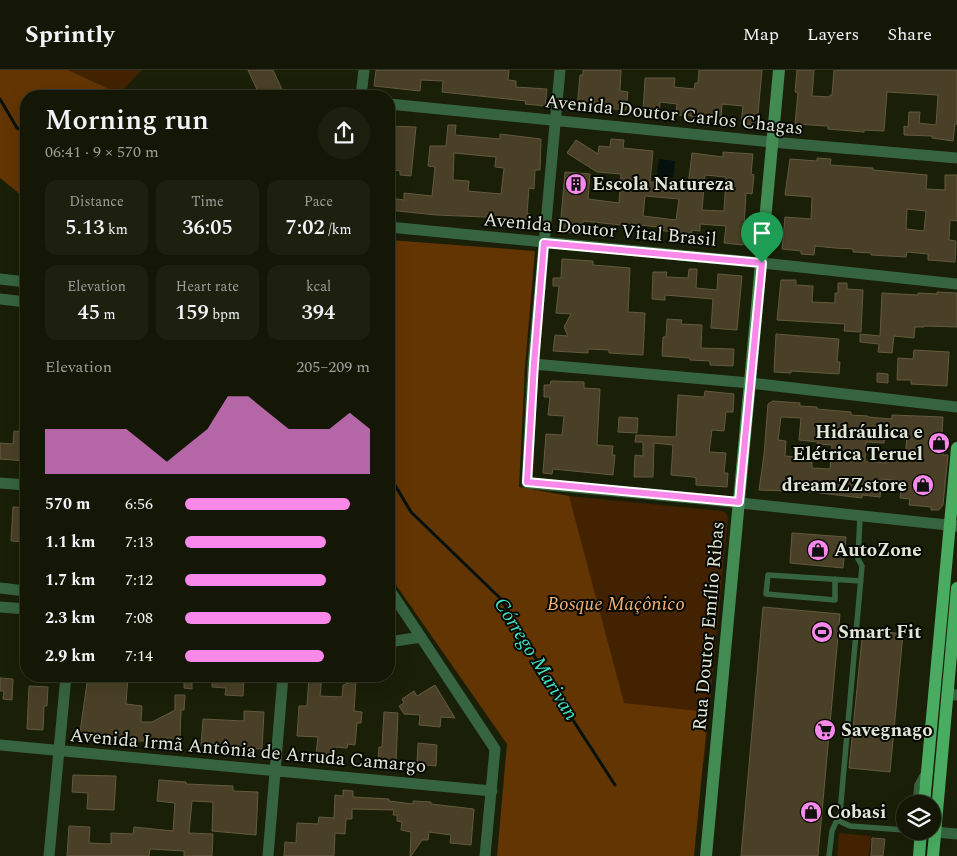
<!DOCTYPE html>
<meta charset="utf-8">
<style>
body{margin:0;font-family:Spectral,serif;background:#1d200f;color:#f1f3f6;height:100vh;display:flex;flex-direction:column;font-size:19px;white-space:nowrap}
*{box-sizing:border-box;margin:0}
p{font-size:16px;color:#9d9f9a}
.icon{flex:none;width:28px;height:28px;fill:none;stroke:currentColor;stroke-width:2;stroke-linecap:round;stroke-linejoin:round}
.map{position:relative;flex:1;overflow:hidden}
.details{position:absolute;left:20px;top:20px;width:375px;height:592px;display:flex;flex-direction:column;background:#141705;border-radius:20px;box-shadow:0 5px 20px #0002,0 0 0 1px #333627}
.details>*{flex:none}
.buttons{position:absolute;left:896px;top:725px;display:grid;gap:10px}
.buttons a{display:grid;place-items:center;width:45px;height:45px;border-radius:50%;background:#141705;box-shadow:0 5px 20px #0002,0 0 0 1px #333627;font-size:25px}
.pin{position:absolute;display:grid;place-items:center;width:42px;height:42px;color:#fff;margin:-51px -21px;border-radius:50% 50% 50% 0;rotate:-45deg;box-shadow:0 0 5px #0007}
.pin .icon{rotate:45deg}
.round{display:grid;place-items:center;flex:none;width:52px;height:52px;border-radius:26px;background:#1d200f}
.overview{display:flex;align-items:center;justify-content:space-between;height:85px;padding:0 25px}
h1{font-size:28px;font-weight:600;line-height:38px}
.figures{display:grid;grid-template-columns:repeat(3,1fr);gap:8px;height:85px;padding:5px 25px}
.figures div{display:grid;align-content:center;border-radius:12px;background:#1d200f;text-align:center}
.figures b{font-size:21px;font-weight:600}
.figures small{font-size:14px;font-weight:400}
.figures p{font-size:14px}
.chart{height:140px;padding:10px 25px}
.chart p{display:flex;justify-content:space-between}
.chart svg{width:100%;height:90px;margin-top:5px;fill:#f888ea;opacity:.7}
ul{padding:0 25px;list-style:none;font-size:16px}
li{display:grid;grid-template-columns:80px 60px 1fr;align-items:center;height:38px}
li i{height:12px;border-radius:6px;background:#f888ea}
header{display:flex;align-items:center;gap:30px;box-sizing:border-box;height:70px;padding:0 25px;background:#141705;border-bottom:1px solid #333627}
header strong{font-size:24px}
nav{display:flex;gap:28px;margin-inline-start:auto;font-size:18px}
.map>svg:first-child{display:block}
</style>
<header>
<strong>Sprintly</strong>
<nav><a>Map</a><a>Layers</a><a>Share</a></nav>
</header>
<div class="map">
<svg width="957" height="786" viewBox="0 0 957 786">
<rect width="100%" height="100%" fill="#1a1f07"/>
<path fill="#422201" d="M68,0H142L119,24Z
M519,417L569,426L722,441L726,443L728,448L704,692L507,674Z
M839,763L871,766L869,786H837Z"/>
<path fill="#633502" d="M0,0H68L124,26H26V129L0,108Z
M389,170L535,181L525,297L519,417L569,426L624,633L708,642L694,786H497L507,674L389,505Z"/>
<path fill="#04110e" d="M659,89L675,91L673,108L657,106Z"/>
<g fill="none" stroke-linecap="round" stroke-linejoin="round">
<path stroke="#04110e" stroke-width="3" d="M0,29L17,58L26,61
M389,405L411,442L501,529L560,630L615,715"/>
</g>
<path fill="#4a4027" stroke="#635a3f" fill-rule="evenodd" d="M248,0H273L285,26H260Z
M376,0H509L508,10L516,11V17L547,19L545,36L525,34L526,31L442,22L443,11L421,10L420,21L374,16Z
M583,0H621L620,21L628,22L626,40L595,37V40L577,38L580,5H583Z
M699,0H762L757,55L741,54L743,36L722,34L721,49L706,48V54L692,53V46L676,45L677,34L660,32L659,42H643L645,8H675L674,17L694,19L695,13H698Z
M797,0H814L812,26L830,27V25H832L834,0H957V54H955L953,71L932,68V66L904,65V56L908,57L909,42H920L919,53L936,55L938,25L887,22L884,61L864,60V62L828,59V56L795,54L798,23L795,22Z
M448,55H456L455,65L500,69V64L541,69L540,100H535L534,119L529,118L527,144H530L529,155L507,153L508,148L436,145L389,140L390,128L404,130V123L432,126L435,97L428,96L430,76H446ZM454,83L496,87L495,97L504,98L501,124L468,121L469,111L453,110Z
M389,56L416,57L411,106L400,105V101L389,99Z
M611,69L624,70L623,78L653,81L650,112L688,116L692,83L723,87V82L753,84L751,104L754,105L753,115L752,124L746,123L743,175L724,173L726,156L700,154V161L692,160L691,167L680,166L681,163L658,160V157L631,154V156L583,151L581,164L562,162L560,159L565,102L590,104L588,129L619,133L621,104L597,102L567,83L576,70L598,84L599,76L610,77ZM705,105L726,107L724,141L702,140ZM645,126L679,129L676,150L643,146Z
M817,88L831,89L830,95L873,98V100L927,105L926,119L945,120V105H957V151L950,150L949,170L956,171L955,192L928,190V184L907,182L906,187L871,185V183L853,182V179L835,178L815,176L814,185L801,184V181L782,179L785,147L811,149L812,127L785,125L790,89L817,91ZM907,139L926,141L924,161L906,159Z
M562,189L593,191V195L630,198L628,242L645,243L643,285L609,283V280L588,279V283L553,281L555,265L568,266L564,257L571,244L556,243L559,216H553V208H561Z
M689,199H697L696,218L717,220L718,204L742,206L737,260L711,258L713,229L665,225V230L652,229L653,202H667L666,207L688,208Z
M781,210H796V215L813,216L812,232L835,233V223H838V213H847V219L863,220L861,262L844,261L845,254L777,250Z
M937,222L957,223V257L924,256V257H915L914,268L894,266L892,283L878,282L879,274L860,272V264L880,266L882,223L918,225V223L937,224Z
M667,249L682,250L681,254L702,255L701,278L734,279L733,296L710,295V291L690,290V288L662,286L663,267H666Z
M776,264L839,269L837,292H840L839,304L791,301V303L774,302Z
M914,280L949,282L947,316L911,314V310H897L898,288L913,289Z
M877,303L888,304V313L877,312Z
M551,311L584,312V318L600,319L597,375L613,376L612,385H615L613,405L553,399L552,404L543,403L546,364L562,365L564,346L548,345L550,327H544V315H550Z
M705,321L734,324L733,342H726L724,361L712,360L709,382L726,383L724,403H728L727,417L696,415V408L693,407L671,405L673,375L654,373L653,407H634L635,385L643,386V372H635L636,365L676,367L678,325L704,327Z
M773,331L800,333V336L817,337V339L851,342V345L868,346V347L892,349V345L943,347L942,364L944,365L943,385H948L943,435L939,440H931V437L909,435L910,429L900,428L902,411L882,409L880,427L862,425V428L812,422L759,420L764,385L768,334ZM781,347L801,348L799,370L818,372L817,374L832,375L830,399L812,398V392L796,391V387L785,386L786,371L778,370ZM885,364L907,365L905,390L886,388V393L865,391L866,372L884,373Z
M619,347L638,348L637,363L618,362Z
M14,361L26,362V391L0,389V373L13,374Z
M13,437L26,438V472L11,471Z
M792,463L846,467L843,498L790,493Z
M763,537L840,544L818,786H741Z
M863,559L903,564L890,702L849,698Z
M88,606H128L126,634L142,636L141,652H152L175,640V625H185L184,640H181L180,669H163V671H139L106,667V665L80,662Z
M212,606H244L243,626L225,625L226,618L212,617Z
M309,606H322L320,626L342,627L343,615L356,610L354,641L362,642L361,653H357L355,675L348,674L347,678L336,677L335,686L316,684L318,667L297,666L299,636H307Z
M0,608L13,609L12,630L3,629L4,621H0Z
M184,608L192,609V619L184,618Z
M435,615L455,648L441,647L440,657L419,655L420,645L404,644L399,636L404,633L402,629L414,621L417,626Z
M29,616L48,617L47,636H44L43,660L27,659Z
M244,641L264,642L262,679L201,676L203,649L244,651Z
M384,642L398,643L396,693H378L379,677H382Z
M418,673L437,675L436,696L417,694Z
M73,705L116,706L114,740L87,739L88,723L72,722Z
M159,710L186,712V714L233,716V721L258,722L256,765L212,761L213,732L192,731L189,763L213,764L212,786H184V781L150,779L149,786H67L69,756L90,757L89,773L111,774V763L133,764L134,757L173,761L175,733L157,731Z
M343,720L353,721V727L389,729V731L413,734V731L431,732V734L474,739L471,775L450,773L451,765L429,762L428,770H422L411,786H410L411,762L401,760L402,752L397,751V745H393L394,740L352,739V749H346L345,764L335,763L334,786H284L285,772L296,773L297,753L318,754L319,747L334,748L335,725L343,726Z
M872,768L885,769L883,786H871Z"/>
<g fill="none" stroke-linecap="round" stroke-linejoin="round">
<path stroke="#376440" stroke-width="5.5" d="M835,509V530L766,524L768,505L861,511
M915,734L917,715L923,704
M837,750L850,756L905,760
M829,786L832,761L840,743L862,496L858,489L860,446"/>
<path stroke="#376440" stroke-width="11" d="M560,0L533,294L527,413L712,430L957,456
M361,26L364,0
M389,34L772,72L957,88
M389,157L762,193L957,214
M0,209L26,212
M0,229L26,232
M533,294L750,313L957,337
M0,413L26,415
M0,518L26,521
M389,519L495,679L485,786
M0,537L26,539
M389,572L421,567
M947,624L957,625
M0,675L492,721
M935,762L957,764
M49,786L66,606
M268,786L283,606"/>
<path stroke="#428c53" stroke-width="12" d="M706,786L779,0"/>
<path stroke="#49ac61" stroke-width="12" d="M924,734L957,378
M919,786L921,761
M933,786L957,518"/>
</g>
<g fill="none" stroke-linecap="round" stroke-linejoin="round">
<g stroke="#fff" stroke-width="10">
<path id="route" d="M544,173L762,193L739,432L527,412L534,294Z"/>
</g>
<use href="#route" stroke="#f888ea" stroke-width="6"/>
</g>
<defs>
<g id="building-disc" transform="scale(1.125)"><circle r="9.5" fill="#f888ea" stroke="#060802"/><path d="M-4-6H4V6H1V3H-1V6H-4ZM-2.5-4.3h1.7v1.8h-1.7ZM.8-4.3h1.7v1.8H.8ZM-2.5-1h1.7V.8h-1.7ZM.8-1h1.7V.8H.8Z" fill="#111"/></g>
<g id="shop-disc" transform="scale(1.125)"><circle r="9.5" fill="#f888ea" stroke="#060802"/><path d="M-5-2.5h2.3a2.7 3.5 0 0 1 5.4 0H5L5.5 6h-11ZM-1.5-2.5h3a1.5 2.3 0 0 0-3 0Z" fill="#111"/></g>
<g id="stadium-disc" transform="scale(1.125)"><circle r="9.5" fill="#f888ea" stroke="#060802"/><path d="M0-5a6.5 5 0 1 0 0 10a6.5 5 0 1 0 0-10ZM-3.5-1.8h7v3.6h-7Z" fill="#111"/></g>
<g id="supermarket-disc" transform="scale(1.125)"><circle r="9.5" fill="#f888ea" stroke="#060802"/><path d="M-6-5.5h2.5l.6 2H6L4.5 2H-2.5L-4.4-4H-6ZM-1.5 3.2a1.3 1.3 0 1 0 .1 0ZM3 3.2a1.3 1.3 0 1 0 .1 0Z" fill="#111"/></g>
</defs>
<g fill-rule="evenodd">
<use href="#building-disc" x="576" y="114"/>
<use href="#shop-disc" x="939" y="373"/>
<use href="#shop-disc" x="923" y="415"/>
<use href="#shop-disc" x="818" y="480"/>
<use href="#stadium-disc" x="822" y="562"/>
<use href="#supermarket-disc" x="825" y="660"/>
<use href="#shop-disc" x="811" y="742"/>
</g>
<g text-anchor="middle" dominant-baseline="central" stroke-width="4" stroke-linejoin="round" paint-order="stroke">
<g font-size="19" fill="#e1e6d6" stroke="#060802">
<text transform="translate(674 45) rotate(6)">Avenida Doutor Carlos Chagas</text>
<text transform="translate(600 160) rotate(5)">Avenida Doutor Vital Brasil</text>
<text transform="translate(709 556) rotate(-85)">Rua Doutor Emílio Ribas</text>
<text transform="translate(248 681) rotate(5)">Avenida Irmã Antônia de Arruda Camargo</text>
</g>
<g font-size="19" font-weight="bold" fill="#e1e6d6" stroke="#060802" text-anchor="start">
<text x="592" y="114">Escola Natureza</text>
<text x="923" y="362" text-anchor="end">Hidráulica e<tspan x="923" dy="22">Elétrica Teruel</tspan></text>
<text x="907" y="415" text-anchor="end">dreamZZstore</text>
<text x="834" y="480">AutoZone</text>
<text x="838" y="562">Smart Fit</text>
<text x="841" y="660">Savegnago</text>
<text x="827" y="742">Cobasi</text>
</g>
<g font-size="19" font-style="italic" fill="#f7b176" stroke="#060802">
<text x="616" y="534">Bosque Maçônico</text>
</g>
<g font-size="20" font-style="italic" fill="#3ee5c9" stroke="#060802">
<text transform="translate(536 589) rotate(58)">Córrego Marivan</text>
</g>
</g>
</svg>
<div class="buttons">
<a><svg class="icon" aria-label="layers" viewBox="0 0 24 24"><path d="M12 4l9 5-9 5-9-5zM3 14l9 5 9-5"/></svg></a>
</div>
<div class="pin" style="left:762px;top:193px;background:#1e9e55"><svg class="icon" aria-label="arrive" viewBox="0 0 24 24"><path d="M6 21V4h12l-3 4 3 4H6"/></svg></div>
<section class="details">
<div class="overview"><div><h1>Morning run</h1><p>06:41 · 9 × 570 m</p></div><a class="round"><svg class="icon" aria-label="share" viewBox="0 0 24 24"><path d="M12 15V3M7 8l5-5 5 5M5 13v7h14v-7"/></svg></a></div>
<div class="figures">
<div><p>Distance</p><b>5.13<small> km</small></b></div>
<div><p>Time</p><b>36:05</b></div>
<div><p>Pace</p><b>7:02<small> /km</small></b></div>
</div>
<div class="figures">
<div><p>Elevation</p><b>45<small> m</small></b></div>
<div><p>Heart rate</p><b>159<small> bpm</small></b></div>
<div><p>kcal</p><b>394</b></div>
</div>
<div class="chart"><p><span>Elevation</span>205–209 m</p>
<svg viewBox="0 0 160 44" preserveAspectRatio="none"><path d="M0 44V22L10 22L20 22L30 22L40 22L50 30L60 38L70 30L80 22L90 6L100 6L110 14L120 22L130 22L140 22L150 14L160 22V44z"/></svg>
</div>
<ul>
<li><b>570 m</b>6:56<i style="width:89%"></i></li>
<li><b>1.1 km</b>7:13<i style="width:76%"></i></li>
<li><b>1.7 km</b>7:12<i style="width:76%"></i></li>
<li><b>2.3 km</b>7:08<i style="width:79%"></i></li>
<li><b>2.9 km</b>7:14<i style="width:75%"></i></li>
</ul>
</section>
</div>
